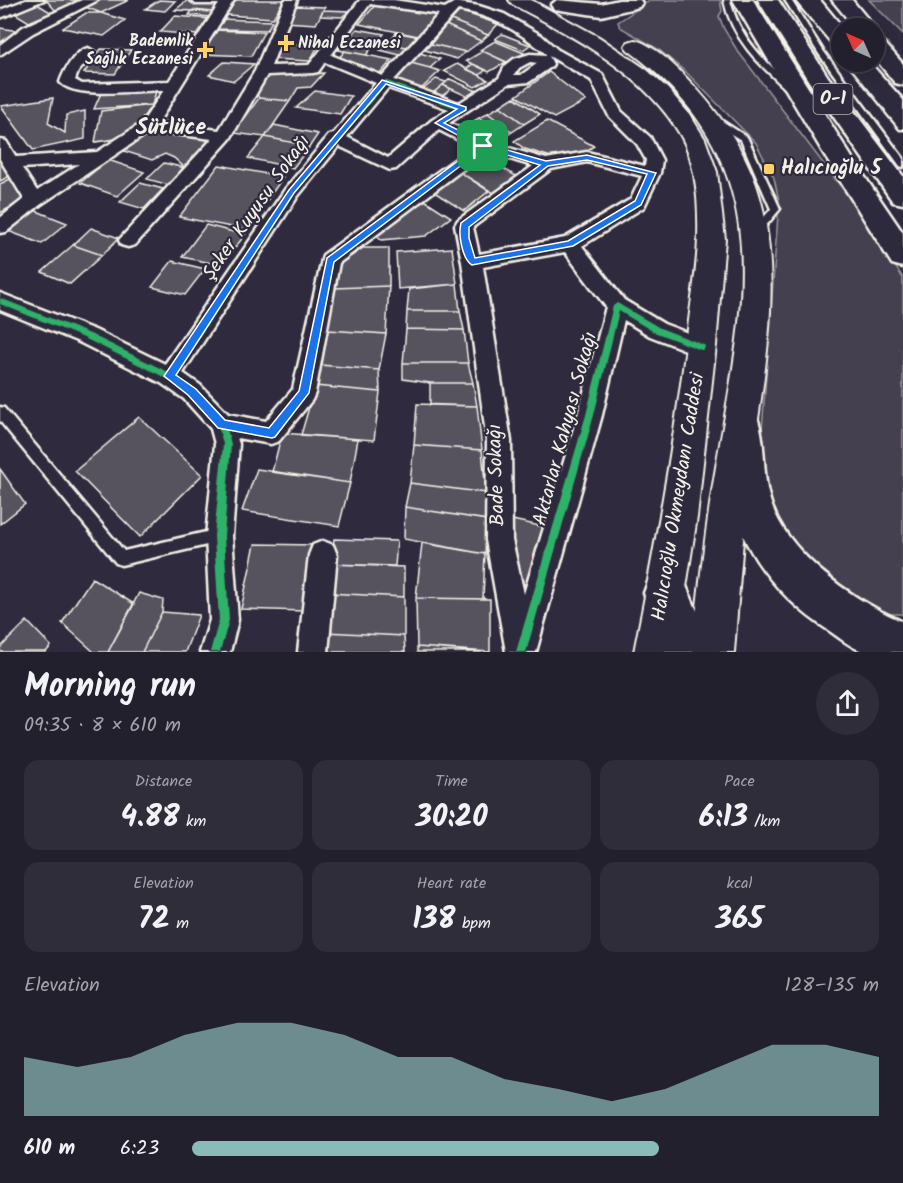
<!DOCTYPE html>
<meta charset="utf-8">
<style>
body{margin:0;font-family:Kalam,sans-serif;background:#2f2d3a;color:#f1f3f6;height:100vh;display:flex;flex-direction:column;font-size:22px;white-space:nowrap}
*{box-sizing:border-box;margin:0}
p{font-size:20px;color:#a3a3aa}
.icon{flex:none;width:33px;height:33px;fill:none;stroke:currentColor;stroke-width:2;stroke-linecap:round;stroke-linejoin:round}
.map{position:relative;height:652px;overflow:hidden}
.side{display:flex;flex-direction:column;background:#23202e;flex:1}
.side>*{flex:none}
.needle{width:39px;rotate:315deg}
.buttons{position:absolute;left:831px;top:18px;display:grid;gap:12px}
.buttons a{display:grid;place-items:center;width:54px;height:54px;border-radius:50%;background:#23202e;box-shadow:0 3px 15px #0003,0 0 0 2px #403e4a;font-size:30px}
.pin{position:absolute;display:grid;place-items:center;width:51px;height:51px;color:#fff;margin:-26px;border-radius:12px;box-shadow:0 3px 9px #0006}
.round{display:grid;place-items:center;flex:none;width:63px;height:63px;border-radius:32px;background:#2f2d3a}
.summary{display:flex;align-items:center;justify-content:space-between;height:102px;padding:0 24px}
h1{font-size:33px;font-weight:600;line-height:45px}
.stats{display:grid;grid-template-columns:repeat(3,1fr);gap:9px;height:102px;padding:6px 24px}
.stats div{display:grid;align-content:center;border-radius:15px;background:#2f2d3a;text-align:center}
.stats b{font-size:30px;font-weight:600}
.stats small{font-size:16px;font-weight:400}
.stats p{font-size:16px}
.chart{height:168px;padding:12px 24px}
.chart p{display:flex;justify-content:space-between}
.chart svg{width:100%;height:108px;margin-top:6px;fill:#8bbbb9;opacity:.7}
ul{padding:0 24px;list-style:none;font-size:20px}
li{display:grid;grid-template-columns:96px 72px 1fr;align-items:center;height:45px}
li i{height:15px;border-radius:8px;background:#8bbbb9}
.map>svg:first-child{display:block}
</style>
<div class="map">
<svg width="903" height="652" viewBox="0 0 903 652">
<rect width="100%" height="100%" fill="#2f2a3d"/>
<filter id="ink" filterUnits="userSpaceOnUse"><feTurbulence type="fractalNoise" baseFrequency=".0167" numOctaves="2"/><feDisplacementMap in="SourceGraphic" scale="12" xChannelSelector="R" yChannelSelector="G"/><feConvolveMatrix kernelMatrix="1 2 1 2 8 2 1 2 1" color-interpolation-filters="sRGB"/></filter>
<g filter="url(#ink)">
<path fill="#454050" stroke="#9c989c" stroke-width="1.5" d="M651,0H720L722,11L719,16L724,29L737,50L848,196L903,278V614H883L851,600L804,562L766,506L759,471L779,201L774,178L756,143L687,73L658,49L620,27L618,22Z
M869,0H903V34Z"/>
<path fill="#56525f" stroke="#f4f1e8" stroke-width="1.5" d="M46,0H78L80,2L55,10Z
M100,0H129L101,13L85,7Z
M159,0L175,1L165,11L145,9Z
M188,0L222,1L214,12L175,10Z
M236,0H284L273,18L226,15Z
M34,2L52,13L29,22L11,11Z
M377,3L438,16L418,36L359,24Z
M295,6L325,7L316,24L285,22Z
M193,10L214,12L210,17L189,15Z
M323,10L349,11L342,17L320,16Z
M460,11L498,24L488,35L451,20Z
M86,13H101L125,20L104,36L63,28Z
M175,16L212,19L198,35L160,32Z
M221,19L272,21L267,30L216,29Z
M451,20L488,35L481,41L446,25Z
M446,25L481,41L466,52L431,44Z
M0,28L19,31L0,45Z
M357,29L384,34L374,45L347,40Z
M214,30L264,32L251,56L199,54Z
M396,33L405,34L420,37L411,48L387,43Z
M502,34L530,45L523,50L495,39Z
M347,40L374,45L366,55L338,50Z
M495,41L524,53L509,63L480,50Z
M281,43L318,46L310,61L272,59Z
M387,43L411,48L404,56L380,50Z
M431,44L466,52L457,59L425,50Z
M101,49L131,50L115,74L84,73Z
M345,51L366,55L392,60L380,74L337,60Z
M483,51L506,62L489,72L466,61Z
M420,53L440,59L430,68L411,63Z
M224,62L254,64L234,81L209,75Z
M411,63L430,68L440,71L420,90L390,81Z
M457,64L479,75L488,80L475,87L444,71Z
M473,64L486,70L479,75L466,69Z
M549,72L586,101L554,118L516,96Z
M324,73L311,87L298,88L290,101L259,98L253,87L266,75Z
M436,79L446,82L431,95L421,91Z
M450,79L479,92L471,98L443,85Z
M443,85L451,89L442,96L434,92Z
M157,88L152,105L94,109L101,93Z
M315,91L351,96L340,114L296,108Z
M514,97L540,114L524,124L500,106Z
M53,98L48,123L65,133L66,115L85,111V139L33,150L1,106Z
M259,98L290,101L265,137L234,133Z
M152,105L129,137L95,142L101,111Z
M500,106L524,124L512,132L488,113Z
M488,113L512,132L502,139L479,118Z
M479,118L502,139L498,141L478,139L463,127Z
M547,121L594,146L586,151L551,157L525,149L514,141Z
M274,125L318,134L310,146L265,137Z
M150,130L217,135L185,168L174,158L165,154L152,160L124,151Z
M265,137L310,146L293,168L248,158Z
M481,156L518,177L495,194L458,171Z
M2,160L16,173L0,181V161Z
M108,160L144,172L117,196L80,183Z
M164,163L185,168L169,185L147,179Z
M219,165L283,177L247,230L179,217Z
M458,171L489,191L464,211L431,190Z
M10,179L31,196L0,213V184Z
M140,183L163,189L144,209L120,202Z
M423,199L451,217L426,236L381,240L374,234Z
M34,210L67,223L42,244L8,231Z
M206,225L245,235L221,265L182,257Z
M91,228L119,238L102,255L73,245Z
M73,245L102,255L70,284L42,272Z
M363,248H389V286L334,288L337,266Z
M452,248L457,284L398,289L396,252Z
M172,261L205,269L185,295L152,287Z
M457,284L460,311H407L409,289Z
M389,286L386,334L328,330L334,288Z
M407,311H460L464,330L406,329Z
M406,329L464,330L468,363H403Z
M328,330L386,334L379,370L320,365Z
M403,363H468L473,383H430L403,379Z
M320,365L379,370L380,392L315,386Z
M430,383H473L477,406L430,405Z
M315,386L380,392L374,440L301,435Z
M417,404L477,406L482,450L414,445Z
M139,417L202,475L140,537L75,471Z
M282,433L358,439L350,483L272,472Z
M414,445L482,450L486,493L410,483Z
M0,469L25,504L0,524Z
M257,469L350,483L339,526L242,511Z
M410,483L486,493L487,520L405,507Z
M405,507L487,520L485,554L404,539Z
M508,519L549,528L529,590L512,587Z
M334,539L397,541L395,566L331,564Z
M422,543L485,554L483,599L416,598Z
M255,544L314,545L304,611L241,609Z
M331,564L404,567V597L327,593Z
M92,578L134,604L108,652H94L62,623Z
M139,593L163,600L162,612L142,652H108Z
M327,593L404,597V636L325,632Z
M416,598L490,599V652L417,647Z
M162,612L199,615L185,652H142Z
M27,621L51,646L46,652H0V648Z
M325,632L404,636L405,652H324Z
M417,647L482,652H417Z"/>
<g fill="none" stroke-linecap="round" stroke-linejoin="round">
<g stroke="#f4f1e8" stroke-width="5">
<path id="service" d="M724,0H730C739,38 765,62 793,86V90H787C759,64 732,39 724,0Z
M785,0H791L824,52L903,158V167L900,166L819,54Z
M795,0H801L842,48V55Z
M886,108H892L903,122V129H900L886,112Z
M713,119H719L747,137L780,209L759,234H753L751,232L771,209L741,140L713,123Z
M0,407L4,408L124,551L219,529L224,531L226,536L224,541L121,565L116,563L0,421Z"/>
</g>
<g stroke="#f4f1e8" stroke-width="5">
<path id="minor" d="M26,0H44L0,18V10Z
M82,0H98L33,33L0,55V45L23,27Z
M190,0H234L158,123L219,130L255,71L285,0H297L271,66L309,65L360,0H394L445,8L455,2L479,6L504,14L541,35L558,50L602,74L621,111L650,137L662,160L660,173L644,207L582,246L624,300L664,324L709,341L712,347L709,353L701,356L650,336L624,320L602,415L536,652H506L486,540L487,441L462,262L455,225L458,220L533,166L486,152L339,263L315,393L312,400L279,441L271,444L237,438L239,444L232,536L238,620L230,652H200L210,620L206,536L215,444L211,429L184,399L161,383L79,342L0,310V293L95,330L165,364L286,188L329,135L333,134L376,83L325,62L318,72L313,73L267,75L230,139L135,245L128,247L121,245L119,240L212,139L151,131L40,205L6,232L0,233V218L24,199L0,159V140L6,141L16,157L97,152L142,123L164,90C139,90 76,100 60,82C64,70 75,51 88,48L95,52L78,72L75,80L82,84L169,81L219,4H196ZM370,4L439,14L383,76L331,55ZM458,10C492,15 521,32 547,55L530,54L514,59L505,66L499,78L459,103L394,80ZM549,56L591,80L609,116L637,144L646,160L645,166L587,152L546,159L489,142L449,123L508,84L529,82L551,67L553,64ZM530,62L538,63L521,75H514L519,68ZM388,88L449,109L432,120L388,158L347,137ZM439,130L472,147L323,255L293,389L266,421L228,414L200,385L183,373L298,196L339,146L390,170L396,169ZM587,162L642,176L631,199L565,238L479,254L473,227L551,169ZM79,164L37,191L22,168ZM565,252L606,307L578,415L524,594L512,540L511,441L483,267Z
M323,541L333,545L337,555L328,652H298L309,555L313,545Z"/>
</g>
<g stroke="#f4f1e8" stroke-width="4">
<path id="secondary" d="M509,0H531L599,37L647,70L668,89L690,115L705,139L717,172L725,239L716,345L697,517L676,652H634C655,548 674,443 687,338C690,306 697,272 698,239C699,206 697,165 681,136C644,72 575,38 512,4Z
M635,40C657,46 680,71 695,87C726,121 753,163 763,209C781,293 763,383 751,466C743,528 739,590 734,652H692C699,590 705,529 716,467C744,303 783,165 628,50L625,46L628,42Z"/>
</g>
<g stroke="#f4f1e8" stroke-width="5">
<path id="trunk" d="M557,0L601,4L619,0H640L642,3L639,7L601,16L554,9L551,5Z
M733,0H753L854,161L903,233V267L892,264L831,166Z
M758,0H778L828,77L903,176V204L893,202L808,80Z
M800,0H820L843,28L842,47L835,45Z
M832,0H852L875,28H855Z
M874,37L881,39L903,64V85L895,83L874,57Z
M847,62H869L903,100V122L894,120Z
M742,407L755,412C766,437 762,466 768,493C781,551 851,599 903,622V652C892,652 878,652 866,652C855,650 841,639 831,632C770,593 728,535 725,461C724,444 722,428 729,412Z
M666,571L682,577L715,652H669L644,593L650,577Z"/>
</g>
<use href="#service" fill="#2f2a3d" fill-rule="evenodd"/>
<use href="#minor" fill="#2f2a3d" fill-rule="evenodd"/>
<use href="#secondary" fill="#2f2a3d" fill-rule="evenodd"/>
<use href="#trunk" fill="#2f2a3d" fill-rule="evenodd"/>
<g stroke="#2f2a3d" stroke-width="3">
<path id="cycleway" d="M383,81H387L466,109L461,110L386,84L294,193L174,375L195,389L225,421L231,444L224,536L229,620L220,652H210L219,620L214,536L223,444L218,426L189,395L166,378L84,338L0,304V298L90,334L168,372L290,191Z
M617,303L660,328L704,345L705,347L704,349L701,350L654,332L619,311L594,415L526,652H516L586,415L613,306Z"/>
</g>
<use href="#cycleway" fill="#2db169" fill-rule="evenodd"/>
</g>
</g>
<path fill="#1a73e8" stroke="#fff" stroke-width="1.5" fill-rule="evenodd" d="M382,80L466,107V110L444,123L486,144L546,161L587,155L656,173L641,205L573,246L472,265C462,259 458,234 461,223L540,165L484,148L334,262L309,393L275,437L272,438L218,428L188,395L164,376L289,190ZM386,84L457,109L435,123L478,146L327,258L299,391L269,428L225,420L196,389L176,375L294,193ZM587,160L647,174L635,201L568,241L475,258L469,238V227L548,166Z"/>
<g fill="#ffd166" stroke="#2f2a3d" stroke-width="2">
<path d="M283 34h6v6h6v6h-6v6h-6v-6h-6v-6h6z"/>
<path d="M202 41h6v6h6v6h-6v6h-6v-6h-6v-6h6z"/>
<rect x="763" y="163" width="12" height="12" rx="3"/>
</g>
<g text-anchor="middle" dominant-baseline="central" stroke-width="4.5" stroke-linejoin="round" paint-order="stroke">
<g font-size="16" font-weight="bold" fill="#f4f1e8" stroke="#2f2a3d" text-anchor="end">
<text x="193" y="41">Bademlik<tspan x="193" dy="18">Sağlık Eczanesi</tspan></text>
<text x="298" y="43" text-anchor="start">Nihal Eczanesi</text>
</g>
<rect fill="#2f2a3d" stroke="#b9b5b5" stroke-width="1.5" x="813.5" y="84" width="39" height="30" rx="4.5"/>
<g font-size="18" font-weight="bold" fill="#f4f1e8">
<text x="833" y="99">O-1</text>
</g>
<g font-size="20" font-weight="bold" fill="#f4f1e8" stroke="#2f2a3d" text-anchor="start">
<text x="781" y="169">Halıcıoğlu 5</text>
</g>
<g font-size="20" fill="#f4f1e8" stroke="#2f2a3d">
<text transform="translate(257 208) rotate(-55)">Şeker Kuyusu Sokağı</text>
<text transform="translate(566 429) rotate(-75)">Aktarlar Kahyası Sokağı</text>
<text transform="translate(497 475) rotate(-92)">Bade Sokağı</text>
<text transform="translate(679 497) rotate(-81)">Halıcıoğlu Okmeydanı Caddesi</text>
</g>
<g font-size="22" font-weight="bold" fill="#f4f1e8" stroke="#2f2a3d">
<text x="171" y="128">Sütlüce</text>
</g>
</g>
</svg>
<div class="buttons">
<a><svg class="needle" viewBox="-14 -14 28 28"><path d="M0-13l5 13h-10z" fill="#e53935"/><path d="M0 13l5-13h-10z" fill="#a3a3aa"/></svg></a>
</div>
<div class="pin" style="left:483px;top:146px;background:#1e9e55"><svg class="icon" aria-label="arrive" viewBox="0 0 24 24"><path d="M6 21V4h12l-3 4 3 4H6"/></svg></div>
</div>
<section class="side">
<div class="summary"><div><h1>Morning run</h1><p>09:35 · 8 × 610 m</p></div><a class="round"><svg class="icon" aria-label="share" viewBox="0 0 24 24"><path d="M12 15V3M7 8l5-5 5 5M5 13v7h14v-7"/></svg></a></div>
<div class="stats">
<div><p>Distance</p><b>4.88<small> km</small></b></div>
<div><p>Time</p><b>30:20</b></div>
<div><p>Pace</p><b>6:13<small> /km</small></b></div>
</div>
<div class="stats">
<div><p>Elevation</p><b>72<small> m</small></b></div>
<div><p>Heart rate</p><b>138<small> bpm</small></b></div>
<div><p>kcal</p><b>365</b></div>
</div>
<div class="chart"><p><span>Elevation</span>128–135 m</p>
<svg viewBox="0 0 160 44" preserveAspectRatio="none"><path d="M0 44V20L10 24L20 20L30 11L40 6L50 6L60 11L70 20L80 20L90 29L100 33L110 38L120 33L130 24L140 15L150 15L160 20V44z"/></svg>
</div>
<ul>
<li><b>610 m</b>6:23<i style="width:68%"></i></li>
</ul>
</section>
